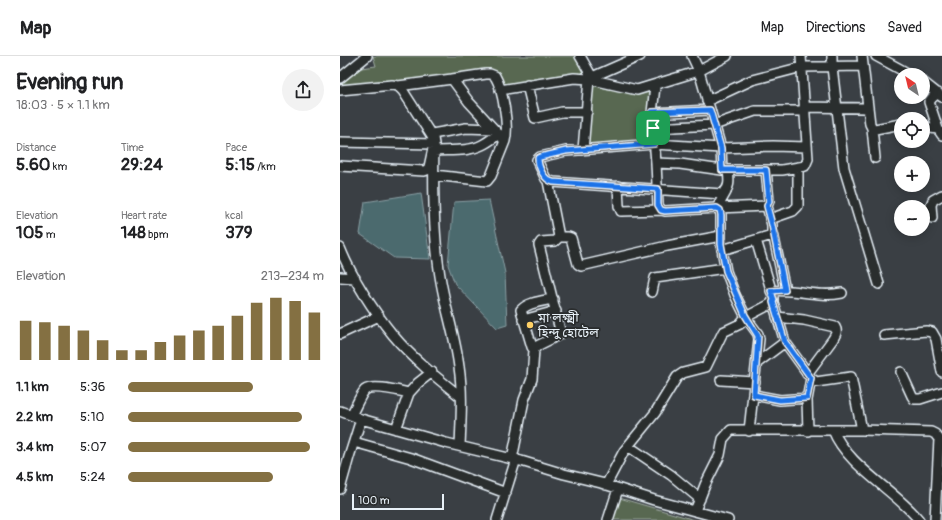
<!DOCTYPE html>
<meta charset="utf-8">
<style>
body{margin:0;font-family:Pangolin,"Noto Sans Bengali",sans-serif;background:#f2f2f2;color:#202124;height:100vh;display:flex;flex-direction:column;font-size:15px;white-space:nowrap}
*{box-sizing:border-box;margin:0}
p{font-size:13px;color:#757577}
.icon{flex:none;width:22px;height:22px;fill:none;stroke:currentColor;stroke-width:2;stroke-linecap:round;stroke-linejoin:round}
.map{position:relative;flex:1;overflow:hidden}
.panel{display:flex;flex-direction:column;background:#fff;width:340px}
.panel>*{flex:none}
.needle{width:26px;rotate:325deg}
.fabs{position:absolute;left:554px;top:12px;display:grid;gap:8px}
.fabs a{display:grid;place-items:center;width:36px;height:36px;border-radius:50%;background:#fff;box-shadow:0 2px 10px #0003;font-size:20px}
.scale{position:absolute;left:12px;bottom:10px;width:92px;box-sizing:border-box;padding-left:4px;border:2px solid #e8f1f8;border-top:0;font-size:11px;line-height:14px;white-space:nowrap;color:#e8f1f8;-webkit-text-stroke:3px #2a2d2e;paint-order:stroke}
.pin{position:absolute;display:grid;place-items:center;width:34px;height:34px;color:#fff;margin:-17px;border-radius:8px;box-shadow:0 2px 6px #0006}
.round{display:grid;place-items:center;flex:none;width:42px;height:42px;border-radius:21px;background:#f2f2f2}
.head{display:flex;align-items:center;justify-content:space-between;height:68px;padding:0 16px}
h1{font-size:22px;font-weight:700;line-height:30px}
.stats{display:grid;grid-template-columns:repeat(3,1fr);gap:6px;height:68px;padding:4px 16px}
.stats div{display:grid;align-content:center}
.stats b{font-size:17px;font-weight:700}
.stats small{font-size:11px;font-weight:400}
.stats p{font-size:11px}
.chart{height:112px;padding:8px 16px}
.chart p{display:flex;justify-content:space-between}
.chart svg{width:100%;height:72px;margin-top:4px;stroke:#847042;stroke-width:6}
ul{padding:0 16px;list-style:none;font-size:13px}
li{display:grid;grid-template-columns:64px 48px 1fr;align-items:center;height:30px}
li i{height:10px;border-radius:5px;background:#847042}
header{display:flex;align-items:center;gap:24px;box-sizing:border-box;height:56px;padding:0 20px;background:#fff;border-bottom:1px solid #e0e0e0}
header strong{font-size:19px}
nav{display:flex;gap:22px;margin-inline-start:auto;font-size:14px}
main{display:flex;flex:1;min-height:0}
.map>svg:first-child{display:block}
</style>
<header>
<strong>Map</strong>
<nav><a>Map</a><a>Directions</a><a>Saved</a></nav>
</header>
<main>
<section class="panel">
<div class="head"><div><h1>Evening run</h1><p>18:03 · 5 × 1.1 km</p></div><a class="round"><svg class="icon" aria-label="share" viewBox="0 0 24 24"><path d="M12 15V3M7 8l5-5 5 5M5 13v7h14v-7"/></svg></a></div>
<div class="stats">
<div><p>Distance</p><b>5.60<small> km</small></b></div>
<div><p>Time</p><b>29:24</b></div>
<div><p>Pace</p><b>5:15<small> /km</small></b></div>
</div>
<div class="stats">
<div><p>Elevation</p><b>105<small> m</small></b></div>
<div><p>Heart rate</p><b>148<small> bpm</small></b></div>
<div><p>kcal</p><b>379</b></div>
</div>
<div class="chart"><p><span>Elevation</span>213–234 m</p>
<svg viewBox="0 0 160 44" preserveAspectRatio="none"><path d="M5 44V20M15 44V21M25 44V23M35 44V26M45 44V32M55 44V38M65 44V38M75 44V33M85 44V29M95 44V26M105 44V23M115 44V17M125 44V9M135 44V6M145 44V8M155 44V15"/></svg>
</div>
<ul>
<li><b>1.1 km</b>5:36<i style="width:64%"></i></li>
<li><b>2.2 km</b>5:10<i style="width:89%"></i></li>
<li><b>3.4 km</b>5:07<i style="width:93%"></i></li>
<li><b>4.5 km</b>5:24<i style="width:74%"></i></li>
</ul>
</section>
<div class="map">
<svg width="602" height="464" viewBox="0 0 602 464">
<rect width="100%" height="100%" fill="#3a3f44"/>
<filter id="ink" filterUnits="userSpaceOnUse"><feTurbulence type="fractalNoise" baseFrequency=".025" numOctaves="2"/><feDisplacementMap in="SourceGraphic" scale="8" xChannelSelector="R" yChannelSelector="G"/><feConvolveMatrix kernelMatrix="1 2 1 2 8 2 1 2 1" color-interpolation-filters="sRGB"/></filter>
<g filter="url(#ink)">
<path fill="#596851" stroke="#a0aca4" d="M33,0H238L248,20L161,32L155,15L86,25L0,32V15L36,10Z
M251,28L268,33L311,32L314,88L247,94Z
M276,441L355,464H263L268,446Z"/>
<path fill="#4c6a6e" stroke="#8aa0a5" d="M81,137L90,203L54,202L20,178L25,146Z
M149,144L165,217L167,269L157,272L115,228L108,209L114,146Z"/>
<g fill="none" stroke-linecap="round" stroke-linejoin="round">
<g stroke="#e8f1f8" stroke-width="12">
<path id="minor" d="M240,0L252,21L300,0
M352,0L359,15L381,92L382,114
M492,0V11L504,112L539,228
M522,0L530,68L532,72L535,73L561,68
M536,0L571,19
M0,22L27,0
M583,26L602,41
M187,29L195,62L222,56H247
M58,30L112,23L129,46L165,85C169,69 163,34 155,20L150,18H146L112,23
M315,30L312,57L370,54
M0,34L52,29L58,30L63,35L93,82L94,88C93,130 93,171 99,213C103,246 115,278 119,311C123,337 121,364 120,390
M160,34L234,22L249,23L297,34L359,15L387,0
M598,37L592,42L589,46L598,73
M367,45L412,24L462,11L523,10
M464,51L528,52
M312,57L316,107
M583,71L598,73L602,79
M313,72L374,69L415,55H464
M532,72L535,102
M92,78L126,72L154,73
M0,86L94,88L89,111L87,114L84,115L0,110
M243,94L249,23L252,21
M94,95C110,94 128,96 142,89C148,86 153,82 159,78
M388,114C389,123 391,132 382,138L213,126L206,123L197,104L200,101L226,95L314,88L381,92L433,90L467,91
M94,119L147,125L151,120L165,85
M278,130L279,150L281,155L321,154
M386,136L377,152L427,150L429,145L426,114
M592,162L591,149L593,144L602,139
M430,163L453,155L458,150V112
M433,177L445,234
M219,181H228L231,182L238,208L241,210L327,190L381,180
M0,192C11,220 34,256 53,279C72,302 97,322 121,341
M382,194L432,179V169L427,150
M0,221L15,222
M431,235C455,232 477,242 502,237
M312,236L315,222L385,212
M433,246L445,286L471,322L476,326L511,321L522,374
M437,261L464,264L495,271C498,276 495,279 493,283L467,318
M183,264L216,255
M0,278L39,260
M544,279L586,275L592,276L596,283L602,316
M194,294L192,291L181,254C188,246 203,245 213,243
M417,307L445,286
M561,316L572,340L574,343H580L602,336
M381,324L415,326
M414,339L440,344L467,342
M0,355L21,363L106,387L181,405L224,418L261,427L314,444L388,464
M11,359C15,353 20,339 25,334C33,328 59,335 69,337
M56,373L69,337L78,327L92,316
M493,374C507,410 555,434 579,464
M409,375L419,283L418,278L407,263L395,239L386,215L381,188V159L380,154L377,152L325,155L321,154L318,149L316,107L340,108L382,114H442L465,110L468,103L461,0
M468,375L467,344L471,322
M14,386L71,402L166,437
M288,390L331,419L360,443
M172,403L184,344L192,323L194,294L197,290L219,279L220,274L199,189L201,186L215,185L219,181L208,125
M266,429L284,395L315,357L337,321L343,317L366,311L383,276L400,268L406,261L429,249L433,246V240L416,184
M0,433L9,401L21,363
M355,455L365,429L380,399L383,383L391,374H522L591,376L595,378L599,383L595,464
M157,464L176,403
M268,464L278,433"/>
</g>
<use href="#minor" stroke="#2a2d2e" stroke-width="9"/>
</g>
</g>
<g fill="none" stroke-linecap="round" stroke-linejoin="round" filter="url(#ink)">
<g stroke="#fff" stroke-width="8">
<path id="route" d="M370,54L381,92L382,114H426L429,145L427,150L432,169L445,234L431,235L434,244L433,246L445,286L471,322L467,342L440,344L414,339L418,280L405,259L386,215L381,188V159L380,154L377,152L325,155L321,154L318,149V133L213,126C204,124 198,111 198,102L200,101L226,95L314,88L312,56Z"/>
</g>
<use href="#route" stroke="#1a73e8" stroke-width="5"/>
</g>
<circle fill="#ffd166" stroke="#2a2d2e" stroke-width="1.5" cx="190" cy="269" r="4"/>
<g text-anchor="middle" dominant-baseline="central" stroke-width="3.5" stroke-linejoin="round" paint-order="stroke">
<g font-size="13" fill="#e8f1f8" stroke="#2a2d2e" text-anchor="start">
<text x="198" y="262">মা লক্ষ্মী<tspan x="198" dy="15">হিন্দু হোটেল</tspan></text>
</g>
</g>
</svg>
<div class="fabs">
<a><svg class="needle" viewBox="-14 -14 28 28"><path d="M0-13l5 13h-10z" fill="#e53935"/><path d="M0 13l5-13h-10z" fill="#757577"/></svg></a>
<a><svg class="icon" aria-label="locate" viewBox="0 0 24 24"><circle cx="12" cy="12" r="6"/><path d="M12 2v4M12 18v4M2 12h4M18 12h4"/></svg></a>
<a>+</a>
<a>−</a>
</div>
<div class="scale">100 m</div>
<div class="pin" style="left:313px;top:72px;background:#1e9e55"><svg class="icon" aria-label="arrive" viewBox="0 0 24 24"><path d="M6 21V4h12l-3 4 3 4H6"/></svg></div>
</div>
</main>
